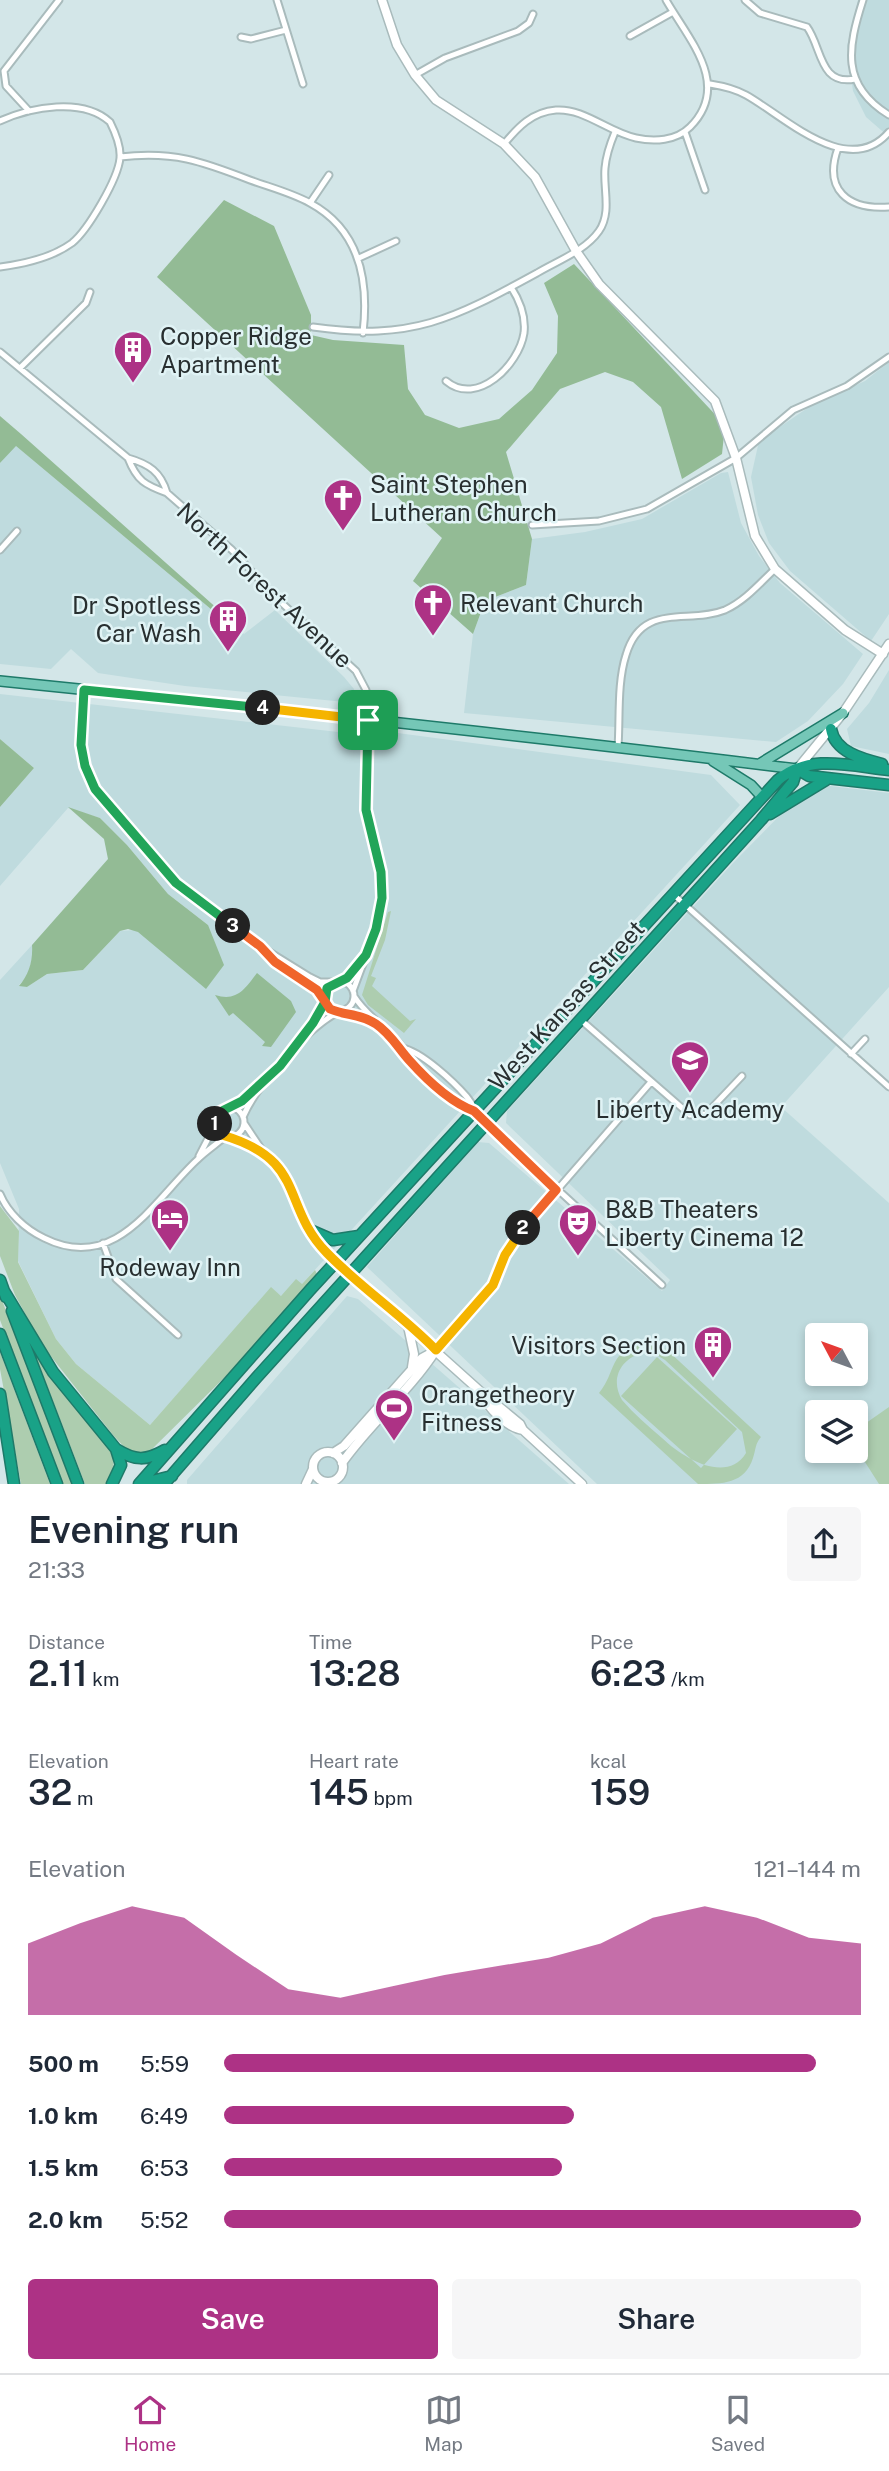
<!DOCTYPE html>
<meta charset="utf-8">
<style>
body{margin:0;font-family:"Public Sans",sans-serif;background:#f6f6f7;color:#1f2937;height:100vh;display:flex;flex-direction:column;font-size:26px;white-space:nowrap}
*{box-sizing:border-box;margin:0}
p{font-size:23px;color:#747a83}
.icon{flex:none;width:38px;height:38px;fill:none;stroke:currentColor;stroke-width:2;stroke-linecap:round;stroke-linejoin:round}
.map{position:relative;height:1484px;overflow:hidden}
.drawer{display:flex;flex-direction:column;background:#fff;flex:1}
.drawer>*{flex:none}
.needle{width:46px;rotate:311deg}
.tools{position:absolute;left:805px;top:1323px;display:grid;gap:14px}
.tools a{display:grid;place-items:center;width:63px;height:63px;border-radius:7px;background:#fff;box-shadow:0 4px 10px #0003;font-size:35px}
.pin{position:absolute;display:grid;place-items:center;width:60px;height:60px;color:#fff;margin:-30px;border-radius:14px;box-shadow:0 4px 10px #0006}
.km{position:absolute;width:35px;height:35px;margin:-18px;border-radius:50%;background:#222;color:#fff;font-size:19px;line-height:35px;text-align:center}
.round{display:grid;place-items:center;flex:none;width:74px;height:74px;border-radius:7px;background:#f6f6f7}
.headline{display:flex;align-items:center;justify-content:space-between;height:119px;padding:0 28px}
h1{font-size:38px;font-weight:600;line-height:52px}
.figures{display:grid;grid-template-columns:repeat(3,1fr);gap:10px;height:119px;padding:7px 28px}
.figures div{display:grid;align-content:center}
.figures b{font-size:35px;font-weight:600}
.figures small{font-size:19px;font-weight:400}
.figures p{font-size:19px}
.chart{height:196px;padding:14px 28px}
.chart p{display:flex;justify-content:space-between}
.chart svg{width:100%;height:126px;margin-top:7px;fill:#ad3285;opacity:.7}
.cta{display:flex;gap:14px;margin-top:auto;padding:14px 28px}
.cta a{flex:1;height:80px;border-radius:7px;background:#ad3285;color:#fff;font-size:28px;font-weight:600;line-height:80px;text-align:center}
.cta a+a{background:#f6f6f7;color:#1f2937}
ul{padding:0 28px;list-style:none;font-size:23px}
li{display:grid;grid-template-columns:112px 84px 1fr;align-items:center;height:52px}
li i{height:18px;border-radius:9px;background:#ad3285}
.tabs{display:flex;justify-content:space-around;align-items:center;height:98px;border-top:2px solid #e0e1e3;background:#fff;font-size:19px;color:#747a83}
.tabs a{display:grid;justify-items:center;gap:4px}
.tabs .active{color:#ad3285}
.map>svg:first-child{display:block}
</style>
<div class="map">
<svg width="889" height="1484" viewBox="0 0 889 1484">
<rect width="100%" height="100%" fill="#d3e6e8"/>
<path fill="#bfdbde" fill-rule="evenodd" d="M858,0H889V137L866,117L853,91L847,46Z
M889,362V614L871,641L790,571L769,543L758,515L751,477L759,441L812,405L865,381Z
M15,445L212,610L222,611L244,634L275,610L344,677L354,689L355,703L185,686L98,673L71,649L51,669L0,664V463Z
M728,472L741,523L759,556L780,583L863,654L843,684L808,721L776,742L464,713L473,634L485,601L526,585L532,539L585,532L642,519L721,473Z
M889,670V754L851,746L847,729L869,703Z
M0,694L356,734L390,732L711,775L740,805L302,1284L281,1296L271,1288L150,1425L76,1364L56,1339L18,1261L19,1209L0,1163V980L32,945L33,956L27,977L19,985L27,987L47,974L83,970L120,931L208,925L168,894L127,845L100,818L68,808L0,886V807L34,768L0,739Z
M822,785L889,793V987L781,1107L889,1203V1484H597L367,1267L478,1142L489,1143L662,1291L670,1280L506,1123L507,1111L733,863L788,807ZM817,1335H856V1374H817ZM817,1412H856V1451H817Z
M347,1296L358,1299L569,1484H187V1480Z"/>
<path fill="#adcdaf" fill-rule="evenodd" d="M391,911L385,940L371,976L376,978L372,986L410,1021L416,1019L404,1033L368,1005L362,995L388,912Z
M0,1206L19,1231L18,1262L56,1339L76,1364L150,1425L271,1287L281,1296L296,1279L302,1284L315,1270L317,1274L229,1373L146,1455L128,1451L113,1435L42,1345L15,1295L0,1256Z
M0,1295L72,1484H62L0,1320Z
M645,1344L666,1349L761,1437C755,1444 756,1449 753,1458C745,1484 722,1484 698,1484L599,1393C617,1372 608,1349 645,1344ZM642,1353L655,1354L665,1360L742,1432L746,1453C727,1484 684,1459 662,1438C648,1426 634,1414 622,1400C610,1380 620,1359 642,1353Z
M0,1352L50,1484H21L0,1369Z
M34,1352L113,1454L114,1474L106,1484H85Z
M657,1357L737,1429L701,1468L621,1396Z
M889,1407V1484H879L856,1448V1430Z"/>
<path fill="#93bb95" d="M224,200L274,226L311,315V335L333,340L404,345L408,389L425,415L459,428L499,419L532,390L557,353L558,316L544,283L574,264L725,425L722,454L682,479L661,407L633,382L605,372L560,389L506,452L532,539L526,585L485,601L473,634L413,581L442,538L157,277Z
M0,416L21,434L220,611L212,610L16,446L0,463Z
M0,739L34,768L0,807Z
M68,807L100,818L127,845L168,894L208,925L224,965L206,989L138,932L128,929L120,931L83,970L47,974L27,987L19,986C29,974 33,961 32,945L108,859L104,839Z
M257,973L291,1001L296,1012L271,1047L262,1046L265,1042L233,1013L229,1016L215,995C237,1002 245,989 257,973Z"/>
<g fill="none" stroke-linecap="round" stroke-linejoin="round">
<g stroke="#a9bbbc" stroke-width="9">
<path id="street" d="M277,0L303,84
M745,0L760,13L807,27C822,47 819,86 855,79
M863,0C848,47 840,85 889,115
M630,36L673,12
M241,37L251,39L286,30
M415,75L445,58L518,31L529,23L533,14
M710,84C723,86 735,89 746,95C784,116 848,180 889,132
M29,111L6,86L4,71L59,0
M0,121C31,107 83,97 110,122C115,132 121,146 120,158C118,179 88,230 72,243C53,257 23,264 0,267
M685,132L705,190
M504,144C518,127 532,112 556,110C584,108 608,132 636,138C654,142 676,141 690,127C732,85 689,40 666,0
M838,148C823,190 848,210 889,207
M120,157C174,151 201,161 250,180C269,187 292,193 310,203C360,230 369,282 363,333
M310,203L329,175
M359,258L396,241
M313,327C412,341 453,319 537,273C557,261 585,251 599,231C612,212 603,189 605,168C606,156 610,144 615,132
M0,352L128,458C149,464 161,472 167,493C145,485 137,481 128,458
M20,368L86,303L90,292
M446,381C477,407 519,365 524,333C526,316 520,301 511,287
M167,493L232,550L273,595L356,671L366,690V810L381,872L382,898L376,929L353,991
M532,525L599,521L647,509L736,458L793,410L847,386L889,357
M0,550L17,531
M84,689L83,756L95,789L105,804L176,883L260,946L310,977L320,982H335
M618,747C620,718 617,683 626,655C642,601 688,625 725,610C745,601 760,583 775,569
M674,895L889,1087
M262,948L275,962L324,998
M342,980L364,958
M324 996a15 15 0 1 1 30 0a15 15 0 1 1-30 0Z
M354,996C367,1017 388,1028 402,1047C420,1072 445,1101 474,1111
M345,1011L372,1022
M582,1021L690,1115L706,1114L742,1076
M310,1029L325,1002
M402,1048C421,1051 454,1082 467,1097C474,1106 478,1115 486,1124L662,1285
M851,1054L865,1039
M214 1122a15 15 0 1 1 30 0a15 15 0 1 1-30 0Z
M232,1108L259,1088
M243,1117C257,1084 307,1029 338,1012
M244,1123L262,1150
M231,1137C297,1152 293,1223 336,1262
M199,1156L215,1125
M0,1194C8,1213 25,1229 44,1238C116,1274 154,1200 197,1160C206,1151 217,1144 226,1136
M103,1243L116,1279L178,1335
M436,1350L493,1285L505,1255L518,1235L651,1082"/>
</g>
<g stroke="#a9bbbc" stroke-width="11">
<path id="secondary" d="M382,0L397,45L415,75L436,100L504,144L535,177L576,251L599,284L715,401L736,458L755,536L775,569L845,630L883,654
M798,768L843,713L889,644
M336,1262L481,1392L520,1424L523,1430L582,1484
M408,1326L414,1354L412,1367
M481,1392C487,1407 507,1428 523,1430
M313 1467a15 15 0 1 1 30 0a15 15 0 1 1-30 0Z
M333,1453L344,1446L422,1358L433,1352
M342,1463C370,1423 409,1392 436,1350
M306,1484L313,1469"/>
</g>
<g stroke="#1e7a69" stroke-width="12">
<path id="primary" d="M0,681C266,708 532,736 797,769
M713,761L751,785L762,797
M761,763L843,713"/>
</g>
<g stroke="#1e7a69" stroke-width="13">
<path id="highway" d="M831,729C835,752 862,759 882,764
M797,769L809,776L889,785
M770,814L826,780
M310,1230L333,1240L359,1236
M0,1280L6,1297
M4,1291L53,1372L116,1449L121,1465L112,1484
M12,1311L78,1484
M0,1334L57,1484
M0,1394L14,1484
M116,1449C135,1461 146,1461 165,1450
M139,1484L310,1290L778,780C810,753 851,766 889,770
M140,1484L172,1476
M164,1484L257,1377L761,820L793,782L797,769"/>
</g>
<use href="#street" stroke="#fff" stroke-width="5"/>
<use href="#secondary" stroke="#fff" stroke-width="8"/>
<use href="#primary" stroke="#75c7b7" stroke-width="9"/>
<use href="#highway" stroke="#19a287" stroke-width="10"/>
</g>
<g fill="none" stroke-linecap="round" stroke-linejoin="round">
<g stroke="#fff" stroke-width="14">
<path id="split-1" d="M215,1124L218,1113L242,1101L280,1066L313,1023L325,1002L327,988L347,978L366,955L376,929L382,898L381,872L366,810L368,720"/>
</g>
<g stroke="#fff" stroke-width="14">
<path id="split-2" d="M215,1124L222,1135C308,1160 280,1205 327,1253C361,1288 402,1315 436,1350L493,1285L505,1255L523,1228"/>
</g>
<g stroke="#fff" stroke-width="14">
<path id="split-3" d="M233,926L260,946L275,962L317,990L330,1009C346,1016 359,1013 376,1024C391,1034 398,1048 409,1060C426,1079 450,1102 474,1111L556,1190L523,1228"/>
</g>
<g stroke="#fff" stroke-width="14">
<path id="split-4" d="M233,926L176,883L95,789L85,766L81,745L84,690L263,708"/>
</g>
<g stroke="#fff" stroke-width="14">
<path id="split-5" d="M263,708L368,720"/>
</g>
<use href="#split-1" stroke="#22a559" stroke-width="9"/>
<use href="#split-2" stroke="#f5b400" stroke-width="9"/>
<use href="#split-3" stroke="#f0652b" stroke-width="9"/>
<use href="#split-4" stroke="#22a559" stroke-width="9"/>
<use href="#split-5" stroke="#f5b400" stroke-width="9"/>
</g>
<defs>
<g id="building-pin" transform="scale(2.0125)"><path d="M0 17L-7.5 6A9.5 9.5 0 1 1 7.5 6Z" fill="#ad3285" stroke="#e0f3f5"/><path d="M-4-6H4V6H1V3H-1V6H-4ZM-2.5-4.3h1.7v1.8h-1.7ZM.8-4.3h1.7v1.8H.8ZM-2.5-1h1.7V.8h-1.7ZM.8-1h1.7V.8H.8Z" fill="#fff"/></g>
<g id="church-pin" transform="scale(2.0125)"><path d="M0 17L-7.5 6A9.5 9.5 0 1 1 7.5 6Z" fill="#ad3285" stroke="#e0f3f5"/><path d="M-1.2-6h2.4v3.5h3.3v2.4h-3.3V6h-2.4V-.1h-3.3v-2.4h3.3Z" fill="#fff"/></g>
<g id="school-pin" transform="scale(2.0125)"><path d="M0 17L-7.5 6A9.5 9.5 0 1 1 7.5 6Z" fill="#ad3285" stroke="#e0f3f5"/><path d="M0-5L7-2L0 1L-7-2ZM-4 1L0 2.5L4 1V4Q0 6-4 4Z" fill="#fff"/></g>
<g id="hotel-pin" transform="scale(2.0125)"><path d="M0 17L-7.5 6A9.5 9.5 0 1 1 7.5 6Z" fill="#ad3285" stroke="#e0f3f5"/><path d="M-6-4.5h1.5V1H6V5H4.5V3h-9V5H-6ZM-4 0a1.8 1.8 0 1 1 3.6 0ZM.5 0V-2.5h3Q6-2.5 6 0Z" fill="#fff"/></g>
<g id="theatre-pin" transform="scale(2.0125)"><path d="M0 17L-7.5 6A9.5 9.5 0 1 1 7.5 6Z" fill="#ad3285" stroke="#e0f3f5"/><path d="M-5-5.5Q0-4 5-5.5V0Q5 5 0 6Q-5 5-5 0ZM-3.3-2.5H-1v1.5H-3.3ZM1-2.5H3.3v1.5H1ZM-2.8 1Q0 5.5 2.8 1Z" fill="#fff"/></g>
<g id="stadium-pin" transform="scale(2.0125)"><path d="M0 17L-7.5 6A9.5 9.5 0 1 1 7.5 6Z" fill="#ad3285" stroke="#e0f3f5"/><path d="M0-5a6.5 5 0 1 0 0 10a6.5 5 0 1 0 0-10ZM-3.5-1.8h7v3.6h-7Z" fill="#fff"/></g>
</defs>
<g fill-rule="evenodd">
<use href="#building-pin" x="133" y="350"/>
<use href="#church-pin" x="343" y="498"/>
<use href="#church-pin" x="433" y="603"/>
<use href="#building-pin" x="228" y="619"/>
<use href="#school-pin" x="690" y="1060"/>
<use href="#hotel-pin" x="170" y="1218"/>
<use href="#theatre-pin" x="578" y="1223"/>
<use href="#building-pin" x="713" y="1345"/>
<use href="#stadium-pin" x="394" y="1408"/>
</g>
<g text-anchor="middle" dominant-baseline="central" stroke-width="5" stroke-linejoin="round" paint-order="stroke">
<g font-size="24" fill="#282f30" stroke="#e0f3f5" text-anchor="start">
<text x="160" y="336">Copper Ridge<tspan x="160" dy="28">Apartment</tspan></text>
<text x="370" y="484">Saint Stephen<tspan x="370" dy="28">Lutheran Church</tspan></text>
<text x="460" y="603">Relevant Church</text>
<text x="201" y="605" text-anchor="end">Dr Spotless<tspan x="201" dy="28">Car Wash</tspan></text>
<text x="690" y="1109" text-anchor="middle">Liberty Academy</text>
<text x="605" y="1209">B&amp;B Theaters<tspan x="605" dy="28">Liberty Cinema 12</tspan></text>
<text x="170" y="1267" text-anchor="middle">Rodeway Inn</text>
<text x="686" y="1345" text-anchor="end">Visitors Section</text>
<text x="421" y="1394">Orangetheory<tspan x="421" dy="28">Fitness</tspan></text>
</g>
<g font-size="24" fill="#282f30" stroke="#e0f3f5">
<text transform="translate(265 585) rotate(43)">North Forest Avenue</text>
<text transform="translate(566 1005) rotate(-48)">West Kansas Street</text>
</g>
</g>
</svg>
<div class="tools">
<a><svg class="needle" viewBox="-14 -14 28 28"><path d="M0-13l5 13h-10z" fill="#e53935"/><path d="M0 13l5-13h-10z" fill="#747a83"/></svg></a>
<a><svg class="icon" aria-label="layers" viewBox="0 0 24 24"><path d="M12 4l9 5-9 5-9-5zM3 14l9 5 9-5"/></svg></a>
</div>
<div class="pin" style="left:368px;top:720px;background:#1e9e55"><svg class="icon" aria-label="arrive" viewBox="0 0 24 24"><path d="M6 21V4h12l-3 4 3 4H6"/></svg></div>
<b class="km" style="left:215px;top:1124px">1</b>
<b class="km" style="left:523px;top:1228px">2</b>
<b class="km" style="left:233px;top:926px">3</b>
<b class="km" style="left:263px;top:708px">4</b>
</div>
<section class="drawer">
<div class="headline"><div><h1>Evening run</h1><p>21:33</p></div><a class="round"><svg class="icon" aria-label="share" viewBox="0 0 24 24"><path d="M12 15V3M7 8l5-5 5 5M5 13v7h14v-7"/></svg></a></div>
<div class="figures">
<div><p>Distance</p><b>2.11<small> km</small></b></div>
<div><p>Time</p><b>13:28</b></div>
<div><p>Pace</p><b>6:23<small> /km</small></b></div>
</div>
<div class="figures">
<div><p>Elevation</p><b>32<small> m</small></b></div>
<div><p>Heart rate</p><b>145<small> bpm</small></b></div>
<div><p>kcal</p><b>159</b></div>
</div>
<div class="chart"><p><span>Elevation</span>121–144 m</p>
<svg viewBox="0 0 160 44" preserveAspectRatio="none"><path d="M0 44V19L10 12L20 6L30 10L40 23L50 35L60 38L70 34L80 30L90 27L100 24L110 19L120 10L130 6L140 10L150 17L160 19V44z"/></svg>
</div>
<ul>
<li><b>500 m</b>5:59<i style="width:93%"></i></li>
<li><b>1.0 km</b>6:49<i style="width:55%"></i></li>
<li><b>1.5 km</b>6:53<i style="width:53%"></i></li>
<li><b>2.0 km</b>5:52<i style="width:100%"></i></li>
</ul>
<div class="cta"><a>Save</a><a>Share</a></div>
</section>
<nav class="tabs">
<a class="active"><svg class="icon" aria-label="home" viewBox="0 0 24 24"><path d="M3 11l9-7 9 7M6 9v11h12V9"/></svg>Home</a>
<a><svg class="icon" aria-label="map" viewBox="0 0 24 24"><path d="M3 6l6-2 6 2 6-2v14l-6 2-6-2-6 2zM9 4v14M15 6v14"/></svg>Map</a>
<a><svg class="icon" aria-label="saved" viewBox="0 0 24 24"><path d="M7 4h10v16l-5-4-5 4z"/></svg>Saved</a>
</nav>
